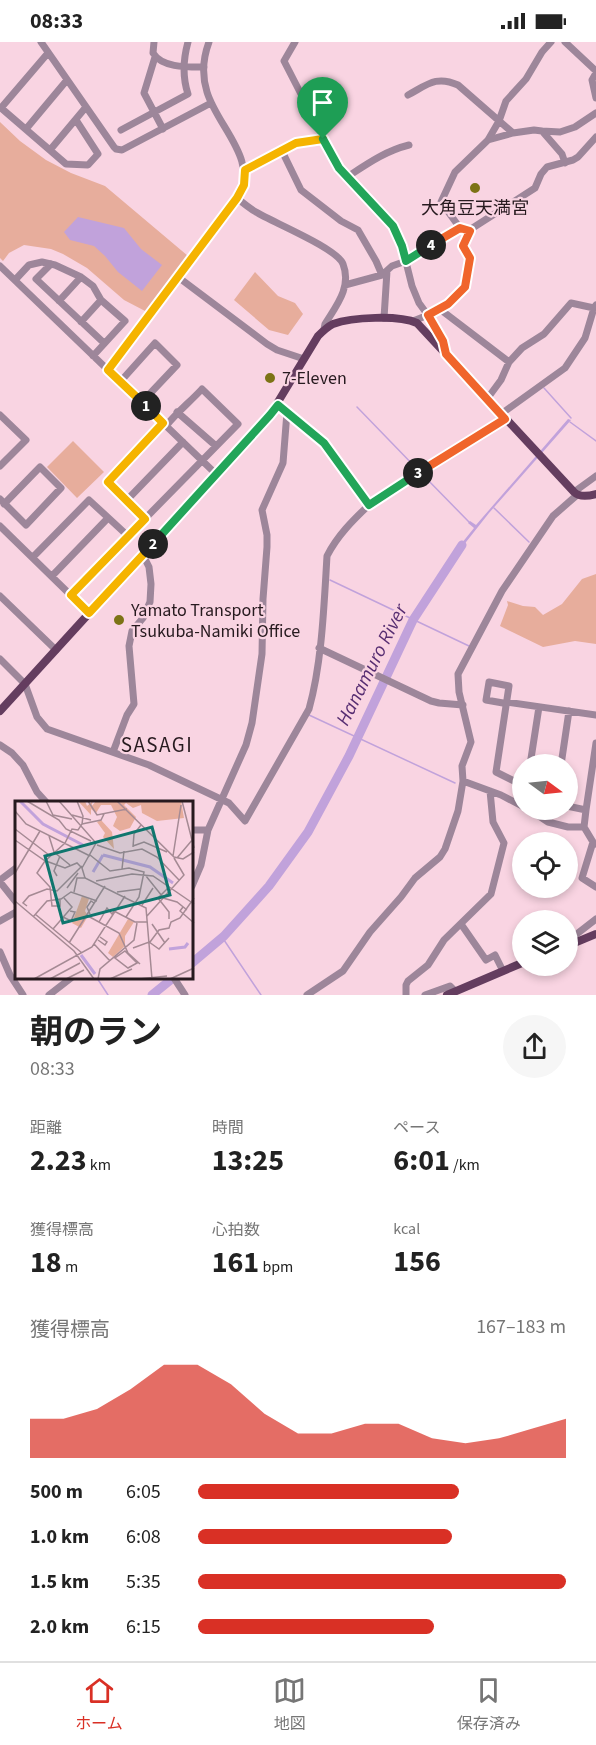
<!DOCTYPE html>
<html lang="ja">
<meta charset="utf-8">
<style>
body{margin:0;font-family:"Source Sans 3","Noto Sans JP",sans-serif;background:#f6f6f6;color:#222;height:100vh;display:flex;flex-direction:column;font-size:22px;white-space:nowrap}
*{box-sizing:border-box;margin:0}
p{font-size:20px;color:#767676}
.icon{flex:none;width:33px;height:33px;fill:none;stroke:currentColor;stroke-width:2;stroke-linecap:round;stroke-linejoin:round}
.map{position:relative;height:953px;overflow:hidden}
.sheet{display:flex;flex-direction:column;background:#fff;flex:1}
.sheet>*{flex:none}
.needle{width:39px;rotate:105deg}
.fabs{position:absolute;left:512px;top:712px;display:grid;gap:12px}
.fabs a{display:grid;place-items:center;width:66px;height:66px;border-radius:50%;background:#fff;box-shadow:0 3px 9px #0003;font-size:30px}
.pin{position:absolute;display:grid;place-items:center;width:51px;height:51px;color:#fff;margin:-62px -26px;border-radius:50% 50% 50% 0;rotate:-45deg;box-shadow:0 0 6px #0007}
.pin .icon{rotate:45deg}
.km{position:absolute;width:30px;height:30px;margin:-15px;border-radius:50%;background:#222;color:#fff;font-size:16px;line-height:30px;text-align:center}
.round{display:grid;place-items:center;flex:none;width:63px;height:63px;border-radius:32px;background:#f6f6f6}
.headline{display:flex;align-items:center;justify-content:space-between;height:102px;padding:0 30px}
h1{font-size:33px;font-weight:700;line-height:45px}
.figures{display:grid;grid-template-columns:repeat(3,1fr);gap:9px;height:102px;padding:6px 30px}
.figures div{display:grid;align-content:center}
.figures b{font-size:30px;font-weight:700}
.figures small{font-size:16px;font-weight:400}
.figures p{font-size:16px}
.chart{height:168px;padding:12px 30px}
.chart p{display:flex;justify-content:space-between}
.chart svg{width:100%;height:108px;margin-top:6px;fill:#d93025;opacity:.7}
ul{padding:0 30px;list-style:none;font-size:20px}
li{display:grid;grid-template-columns:96px 72px 1fr;align-items:center;height:45px}
li i{height:15px;border-radius:8px;background:#d93025}
.status{display:flex;justify-content:space-between;align-items:center;height:42px;padding:0 30px;background:#fff;direction:ltr}
.status svg{height:16px;fill:currentColor}
.tab-bar{display:flex;justify-content:space-around;align-items:center;height:84px;border-top:2px solid #e0e0e0;background:#fff;font-size:16px;color:#767676}
.tab-bar a{display:grid;justify-items:center;gap:3px}
.tab-bar .on{color:#d93025}
.map>svg:first-child{display:block}
</style>
<div class="status"><b>08:33</b><svg viewBox="0 0 49 12"><path d="M0 12V9h3v3zM5 12V6h3v6zM10 12V3h3v9zM15 12V0h3v12zM26 1h20v11H26zM47 4h2v5h-2z"/></svg></div>
<div class="map">
<svg width="596" height="953" viewBox="0 0 596 953">
<rect width="100%" height="100%" fill="#f9d4e2"/>
<path fill="#e7ad9c" d="M0,80L20,99L46,118L71,131L105,144L188,214L147,270L124,258L87,226L63,212L51,207L24,203L9,211L3,219L0,216Z
M255,230L278,254L295,261L303,272L288,293L269,288L234,258Z
M73,399L104,430L77,456L47,425Z
M596,532V602L575,599L543,605L500,584L508,563L507,559L523,564L535,565L543,573L562,562L582,537Z"/>
<path fill="#c1a2db" d="M78,175L124,186L141,207L162,223L142,249L118,230L105,214L94,204L70,198L64,190Z
M568,377L571,378L489,471L455,514L453,512L474,486L468,481L470,479L476,483Z"/>
<g fill="none" stroke-linecap="round" stroke-linejoin="round">
<path stroke="#c1a2db" stroke-width="1.5" d="M544,346L571,376
M357,365L419,429
M570,380L596,399
M422,432L469,480
M494,466L529,500
M330,538L469,604
M309,673L455,741
M222,895L261,953
M97,936L108,953"/>
<path stroke="#c1a2db" stroke-width="9" d="M192,921L224,894L269,844L308,790L349,714L413,578L462,503
M152,953L173,936"/>
<path stroke="#9d869a" stroke-width="7" d="M41,0L114,105L116,107L122,108L211,61
M154,0L153,11C162,26 188,25 204,25
M295,0L284,19L339,126L393,184L402,204L412,244L419,261L435,283L443,299L446,312
M565,0L596,29
M48,11L1,66L66,122L88,123L98,112L76,78
M155,15L144,51L163,87
M596,31L592,38L596,56
M408,53C427,43 436,33 458,43L513,91L534,88L542,89L562,112L565,121
M26,87L67,38
M121,88L188,52C182,34 183,18 188,0
M542,89L560,90L575,85L596,71
M488,98L513,91
M50,108L86,65
M282,109L301,148L341,179L358,188L376,219L382,233
M245,128L296,101L323,97
M347,135C367,122 385,109 409,103
M237,156C243,161 249,166 256,170C272,180 337,206 343,222C352,245 336,264 325,282L324,287
M469,189L460,186L441,160L455,130L488,98L499,79L506,59L526,37L542,10L551,0
M51,222L36,237L104,301
M0,224L216,432
M178,235L267,302L277,308L304,317
M15,238L29,223L42,220L55,223L81,235L93,244L101,258L125,279L93,314
M345,243L382,233L392,224L406,219L443,195L460,186
M59,259L81,235
M441,268L509,320
M384,276L387,229
M413,279L441,268L465,245L470,216L463,204L471,187L535,146L541,132L547,125L573,118L578,115L596,95
M81,280L101,258
M108,328L237,156C260,118 218,86 207,50C202,34 203,16 209,0
M120,340L155,301L177,323L142,360
M487,357L501,338L509,320L522,306L544,292L571,261L594,266
M177,370L216,404
M287,370L324,401L369,463
M501,372L565,326L585,296L594,266L596,263
M0,373L26,398L0,424
M574,450L596,434
M0,457L26,483L61,446L40,425L4,462
M126,459L183,400
M145,477L108,440L163,381
M0,484L89,571
M128,494L238,382L202,347C190,360 177,370 166,384
M33,515L89,458L128,494L71,553
M52,534L108,476
M0,554L56,608
M319,606L431,659L439,661L463,663
M0,617L25,642L37,675L47,687L149,723L229,761L245,779L309,667C322,621 324,563 327,514C337,494 353,478 369,463L505,377
M0,703L12,711L23,723L37,750L47,761
M113,710L127,673L134,662L129,604L132,589L143,576L150,560L151,542L149,525L143,513
M530,723L539,665
M561,723L569,669
M463,739L501,753L522,764
M522,743L496,730L509,644L489,640L486,658L503,661L506,660L596,673
M567,764L586,768L596,701
M530,768L548,780L568,785H584
M586,768L584,785L593,800L596,802
M192,788H208
M593,800L582,836L596,845
M0,838L16,826
M0,840L16,860
M192,844L201,823L208,788L246,703L252,681L262,612L263,557L267,505V493L262,468L283,421L287,370L278,362
M0,879L16,870
M461,882L486,918L495,913L503,929
M568,903L569,898L596,877
M0,910L10,933L23,953
M174,936L185,953
M49,953L71,936
M307,953L343,929L370,890L401,855L415,836L440,815L445,807L458,769L463,739L462,724L471,700L459,650L458,632L502,549L553,474L577,453
M406,953V943L408,939L428,923L444,898L491,852L504,801L493,780L490,749
M425,953L450,944L455,949"/>
<path stroke="#643d5f" stroke-width="8" d="M0,669L270,373L318,294C323,289 327,285 333,282C352,275 399,273 417,281L574,450C580,456 589,454 596,452
M567,904L596,892
M447,953L522,921"/>
</g>
<g fill="none" stroke-linecap="round" stroke-linejoin="round">
<g stroke="#fff" stroke-width="12">
<path id="split-1" d="M146,364L108,328L237,156L244,143L245,128L296,101L323,97"/>
</g>
<g stroke="#fff" stroke-width="12">
<path id="split-2" d="M146,364L163,381L108,440L145,477L71,553L89,571L153,502"/>
</g>
<g stroke="#fff" stroke-width="12">
<path id="split-3" d="M153,502L270,373L278,363L324,401L369,463L418,431"/>
</g>
<g stroke="#fff" stroke-width="12">
<path id="split-4" d="M418,431L505,377L446,312L443,299L428,273L448,262L465,245L470,216L463,204L470,189L460,186L431,203"/>
</g>
<g stroke="#fff" stroke-width="12">
<path id="split-5" d="M323,97L339,126L393,184L402,204L406,219L431,203"/>
</g>
<use href="#split-1" stroke="#f5b400" stroke-width="8"/>
<use href="#split-2" stroke="#f5b400" stroke-width="8"/>
<use href="#split-3" stroke="#22a559" stroke-width="8"/>
<use href="#split-4" stroke="#f0652b" stroke-width="8"/>
<use href="#split-5" stroke="#22a559" stroke-width="8"/>
</g>
<g fill="#7c7315" stroke="#f9d4e2" stroke-width="2">
<circle cx="475" cy="146" r="6"/>
<circle cx="270" cy="336" r="6"/>
<circle cx="119" cy="578" r="6"/>
</g>
<g text-anchor="middle" dominant-baseline="central" stroke-width="4.5" stroke-linejoin="round" paint-order="stroke">
<g font-size="18" fill="#271a1f" stroke="#f9d4e2" text-anchor="start">
<text x="475" y="166" text-anchor="middle">大角豆天満宮</text>
<text x="282" y="336">7-Eleven</text>
<text x="131" y="568">Yamato Transport<tspan x="131" dy="21">Tsukuba-Namiki Office</tspan></text>
</g>
<g font-size="20" font-style="italic" fill="#572e72" stroke="#f9d4e2">
<text transform="translate(372 623) rotate(-63)">Hanamuro River</text>
</g>
<g font-size="21" letter-spacing="1.5" fill="#271a1f" stroke="#f9d4e2">
<text x="157" y="703">SASAGI</text>
</g>
</g>
<g transform="translate(15 759)">
<rect width="178" height="178" fill="#f9d4e2"/>
<path d="M63,0H70L72,5L78,0L76,6L81,0H166L169,17L142,20L127,12L126,4L118,7L111,2L109,4L121,16L115,27L105,30L98,25L102,16L96,4H86L81,12L76,8V14ZM86,19L97,31L99,48L88,36L90,32L82,21ZM67,95L74,98L70,110L73,115L66,127L57,122ZM113,118L119,121L110,135V145L98,156L93,152Z" fill="#e7ad9c"/>
<path fill="none" stroke="#c1a2db" stroke-width="3" d="M5,0L28,23L68,44M88,54L135,66L158,82M78,71L88,54M154,148L170,146L173,142M66,154L80,173"/>
<path fill="none" stroke="#a58a94" stroke-width="1.5" d="M12,0L44,19L51,28L76,40M31,0L38,14L57,18M44,0L81,42L67,67L70,77L131,107L137,178M73,0L82,14L112,8M102,0L159,56L168,58L179,51M167,0L179,47M0,10L11,23L75,55M57,14L76,19M67,23L86,19L89,13M0,28L34,54M34,35L39,51L55,64M0,39L30,60L22,72L35,86L37,105H45V99M82,44L105,52L127,48L142,56L164,79M118,45L129,41L152,51M118,46L119,33L126,24M75,54L95,70L114,67L129,71L124,96L111,116M158,55L166,4M162,57L178,38M30,60L50,42L57,28L63,29L67,23L68,15L62,0M31,60L50,67L62,62L66,66M107,68L109,50M0,72L25,30M42,75L39,70L45,55M131,75L147,95M81,80L117,73L138,75L179,103M52,87L63,72M153,87L143,97L154,111V118M59,91L62,77H71M102,91L125,88M148,97L162,101L172,109M0,100L59,150L79,178M127,104L138,87M12,105L8,102L14,95L32,88L42,90L67,65M168,106L165,110L179,122M20,113L67,152M75,113L72,106L76,100L79,102M73,115L104,132L113,152L125,163M132,115L169,74L159,57M18,116L32,100L46,98L56,91L82,100M48,116L56,120L60,111L55,110M84,121L92,107L97,113L99,110L120,121H132M137,123L150,142M38,128L57,106L49,97M83,139L90,144L92,141L85,136M135,141L144,129L154,127L156,121L165,117L179,97M54,142L90,85M79,143L95,160M118,147L134,141L144,148L154,137M110,150L122,162L113,167L100,157ZM19,178L77,146L110,95M35,178L65,162M51,178L69,169M83,178L85,168L119,139L122,122M95,178L117,168M124,178L152,175M155,178L179,167"/>
<path fill="#0f766e" fill-opacity="0.15" stroke="#0f766e" stroke-width="3" d="M137,26L155,94L48,122L30,55Z"/>
<rect width="178" height="178" fill="none" stroke="#271a1f" stroke-width="3"/>
</g>
</svg>
<div class="fabs">
<a><svg class="needle" viewBox="-14 -14 28 28"><path d="M0-13l5 13h-10z" fill="#e53935"/><path d="M0 13l5-13h-10z" fill="#767676"/></svg></a>
<a><svg class="icon" aria-label="locate" viewBox="0 0 24 24"><circle cx="12" cy="12" r="6"/><path d="M12 2v4M12 18v4M2 12h4M18 12h4"/></svg></a>
<a><svg class="icon" aria-label="layers" viewBox="0 0 24 24"><path d="M12 4l9 5-9 5-9-5zM3 14l9 5 9-5"/></svg></a>
</div>
<div class="pin" style="left:323px;top:97px;background:#1e9e55"><svg class="icon" aria-label="arrive" viewBox="0 0 24 24"><path d="M6 21V4h12l-3 4 3 4H6"/></svg></div>
<b class="km" style="left:146px;top:364px">1</b>
<b class="km" style="left:153px;top:502px">2</b>
<b class="km" style="left:418px;top:431px">3</b>
<b class="km" style="left:431px;top:203px">4</b>
</div>
<section class="sheet">
<div class="headline"><div><h1>朝のラン</h1><p>08:33</p></div><a class="round"><svg class="icon" aria-label="share" viewBox="0 0 24 24"><path d="M12 15V3M7 8l5-5 5 5M5 13v7h14v-7"/></svg></a></div>
<div class="figures">
<div><p>距離</p><b>2.23<small> km</small></b></div>
<div><p>時間</p><b>13:25</b></div>
<div><p>ペース</p><b>6:01<small> /km</small></b></div>
</div>
<div class="figures">
<div><p>獲得標高</p><b>18<small> m</small></b></div>
<div><p>心拍数</p><b>161<small> bpm</small></b></div>
<div><p>kcal</p><b>156</b></div>
</div>
<div class="chart"><p><span>獲得標高</span>167–183 m</p>
<svg viewBox="0 0 160 44" preserveAspectRatio="none"><path d="M0 44V28L10 28L20 24L30 16L40 6L50 6L60 14L70 26L80 34L90 34L100 30L110 30L120 36L130 38L140 36L150 32L160 28V44z"/></svg>
</div>
<ul>
<li><b>500 m</b>6:05<i style="width:71%"></i></li>
<li><b>1.0 km</b>6:08<i style="width:69%"></i></li>
<li><b>1.5 km</b>5:35<i style="width:100%"></i></li>
<li><b>2.0 km</b>6:15<i style="width:64%"></i></li>
</ul>
</section>
<nav class="tab-bar">
<a class="on"><svg class="icon" aria-label="home" viewBox="0 0 24 24"><path d="M3 11l9-7 9 7M6 9v11h12V9"/></svg>ホーム</a>
<a><svg class="icon" aria-label="map" viewBox="0 0 24 24"><path d="M3 6l6-2 6 2 6-2v14l-6 2-6-2-6 2zM9 4v14M15 6v14"/></svg>地図</a>
<a><svg class="icon" aria-label="saved" viewBox="0 0 24 24"><path d="M7 4h10v16l-5-4-5 4z"/></svg>保存済み</a>
</nav>
